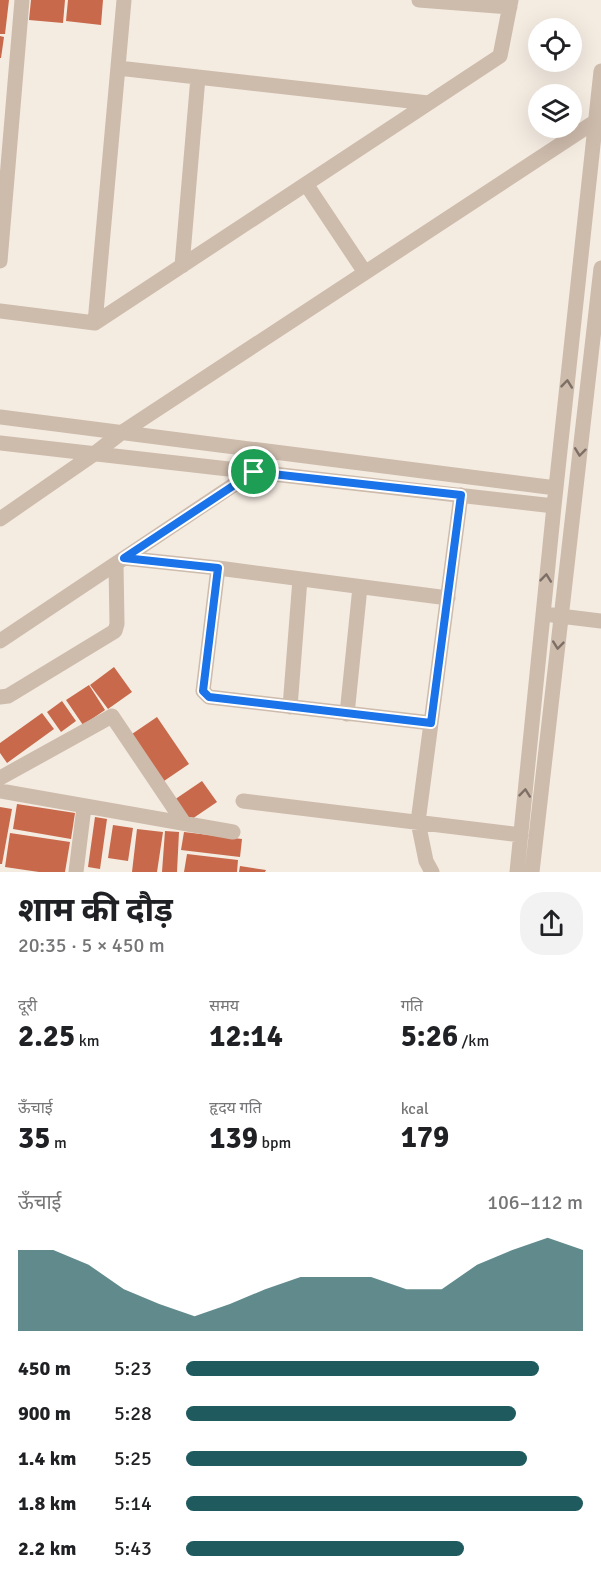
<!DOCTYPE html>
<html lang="hi">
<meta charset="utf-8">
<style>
body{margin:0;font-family:Signika,"Noto Sans Devanagari",sans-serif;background:#f2f2f2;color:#202124;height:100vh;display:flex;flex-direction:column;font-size:22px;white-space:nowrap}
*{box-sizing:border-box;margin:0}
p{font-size:20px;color:#757577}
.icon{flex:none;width:33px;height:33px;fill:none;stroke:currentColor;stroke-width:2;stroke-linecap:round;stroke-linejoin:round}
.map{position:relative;height:872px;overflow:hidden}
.drawer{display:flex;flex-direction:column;background:#fff;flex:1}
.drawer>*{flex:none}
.tools{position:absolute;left:528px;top:18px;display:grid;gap:12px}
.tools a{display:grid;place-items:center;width:54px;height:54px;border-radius:50%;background:#fff;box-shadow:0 6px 24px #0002;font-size:30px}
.pin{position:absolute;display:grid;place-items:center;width:51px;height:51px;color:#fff;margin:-26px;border:3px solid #fff;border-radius:50%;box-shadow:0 2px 6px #0007}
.round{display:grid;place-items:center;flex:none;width:63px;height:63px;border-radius:24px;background:#f2f2f2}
.headline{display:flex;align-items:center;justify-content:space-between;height:102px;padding:0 18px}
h1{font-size:33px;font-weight:700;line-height:45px}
.metrics{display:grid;grid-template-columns:repeat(3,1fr);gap:9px;height:102px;padding:6px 18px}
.metrics div{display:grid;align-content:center}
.metrics b{font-size:30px;font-weight:700}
.metrics small{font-size:16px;font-weight:400}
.metrics p{font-size:16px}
.chart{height:168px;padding:12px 18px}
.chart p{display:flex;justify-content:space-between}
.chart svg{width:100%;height:108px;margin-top:6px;fill:#1f5a5e;opacity:.7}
ul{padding:0 18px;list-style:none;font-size:20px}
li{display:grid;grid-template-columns:96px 72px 1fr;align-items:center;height:45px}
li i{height:15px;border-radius:8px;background:#1f5a5e}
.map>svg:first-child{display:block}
</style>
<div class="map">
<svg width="601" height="872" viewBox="0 0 601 872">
<rect width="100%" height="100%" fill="#f4ebe1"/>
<path fill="#c8694b" d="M0,0H9L5,34H0Z
M31,0H65L63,23L29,20Z
M68,0H103L101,25L66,21Z
M0,36L4,37L1,58H0Z
M114,667L132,692L108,709L90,685Z
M89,685L105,710L83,725L66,700Z
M62,701L76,721L61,732L47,712Z
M42,713L54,729L7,763L0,753V743Z
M157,717L189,764L164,781L132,734Z
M202,781L217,802L189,821L174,800Z
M17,804L75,813L71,839L13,829Z
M0,807L12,809L2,864H0Z
M95,817L107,819L100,869L88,867Z
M113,825L133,828L128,861L108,858Z
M137,829L163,832L157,872H132Z
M165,831L179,832L177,872H162Z
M184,832L242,839L240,857L181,850Z
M10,833L70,842L65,872H39L5,867Z
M187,854L238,860L237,872H184Z
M240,866L266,870L265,872H239Z"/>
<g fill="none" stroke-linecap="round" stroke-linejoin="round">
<path stroke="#cdbbac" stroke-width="15" d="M419,0L510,7
M118,68L428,103
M306,184L364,271
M0,261L22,0
M182,266L198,77
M0,311L95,323L500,56L511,0
M95,323L124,0
M0,417L556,488
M0,443L554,506
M0,519L94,454L121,433L596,121
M124,558L218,568L448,598
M218,568L203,691L209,697L431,723
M552,615L601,621
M0,641L253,472
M0,697L8,696L115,631L117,624L116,564
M290,707L300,579
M347,714L360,587
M0,778L112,716L184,823
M0,791L233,832
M243,801L521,835
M76,872L84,807
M432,872L426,861L418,822L461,495
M517,872L554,506L601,71
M532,872L601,268"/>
</g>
<defs><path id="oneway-chevron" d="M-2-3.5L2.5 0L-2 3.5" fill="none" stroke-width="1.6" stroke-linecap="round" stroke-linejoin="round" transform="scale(1.5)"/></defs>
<g stroke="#7d6f65">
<use href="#oneway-chevron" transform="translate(567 384) rotate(-84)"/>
<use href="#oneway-chevron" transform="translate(580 452) rotate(97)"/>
<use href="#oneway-chevron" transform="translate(546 578) rotate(-84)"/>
<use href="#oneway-chevron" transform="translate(558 645) rotate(96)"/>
<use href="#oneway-chevron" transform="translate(525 793) rotate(-84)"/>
</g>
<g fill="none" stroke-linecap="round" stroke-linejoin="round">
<g stroke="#fff" stroke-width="12">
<path id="route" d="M254,472L461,495L431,723L209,697L203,691L218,568L124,558Z"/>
</g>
<use href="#route" stroke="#1a73e8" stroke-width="8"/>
</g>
</svg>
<div class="tools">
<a><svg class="icon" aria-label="locate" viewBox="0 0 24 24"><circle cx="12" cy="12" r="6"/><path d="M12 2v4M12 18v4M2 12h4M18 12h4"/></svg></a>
<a><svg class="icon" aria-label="layers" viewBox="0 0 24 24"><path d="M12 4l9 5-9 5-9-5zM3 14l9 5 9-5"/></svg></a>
</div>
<div class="pin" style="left:254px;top:472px;background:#1e9e55"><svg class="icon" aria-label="arrive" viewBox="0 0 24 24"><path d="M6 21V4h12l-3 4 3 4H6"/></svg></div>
</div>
<section class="drawer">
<div class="headline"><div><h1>शाम की दौड़</h1><p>20:35 · 5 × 450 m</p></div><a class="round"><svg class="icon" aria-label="share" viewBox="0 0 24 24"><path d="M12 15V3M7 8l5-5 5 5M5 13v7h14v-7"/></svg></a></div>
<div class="metrics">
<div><p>दूरी</p><b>2.25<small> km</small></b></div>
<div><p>समय</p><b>12:14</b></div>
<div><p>गति</p><b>5:26<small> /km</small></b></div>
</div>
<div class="metrics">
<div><p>ऊँचाई</p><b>35<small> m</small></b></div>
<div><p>हृदय गति</p><b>139<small> bpm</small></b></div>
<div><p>kcal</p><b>179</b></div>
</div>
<div class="chart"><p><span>ऊँचाई</span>106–112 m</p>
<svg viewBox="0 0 160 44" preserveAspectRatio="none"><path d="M0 44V11L10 11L20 17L30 27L40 33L50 38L60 33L70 27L80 22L90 22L100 22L110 27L120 27L130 17L140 11L150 6L160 11V44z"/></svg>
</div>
<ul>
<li><b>450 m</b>5:23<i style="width:89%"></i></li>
<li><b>900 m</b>5:28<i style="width:83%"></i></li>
<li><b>1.4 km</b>5:25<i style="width:86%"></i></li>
<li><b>1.8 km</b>5:14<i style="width:100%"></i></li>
<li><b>2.2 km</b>5:43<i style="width:70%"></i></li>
</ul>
</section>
